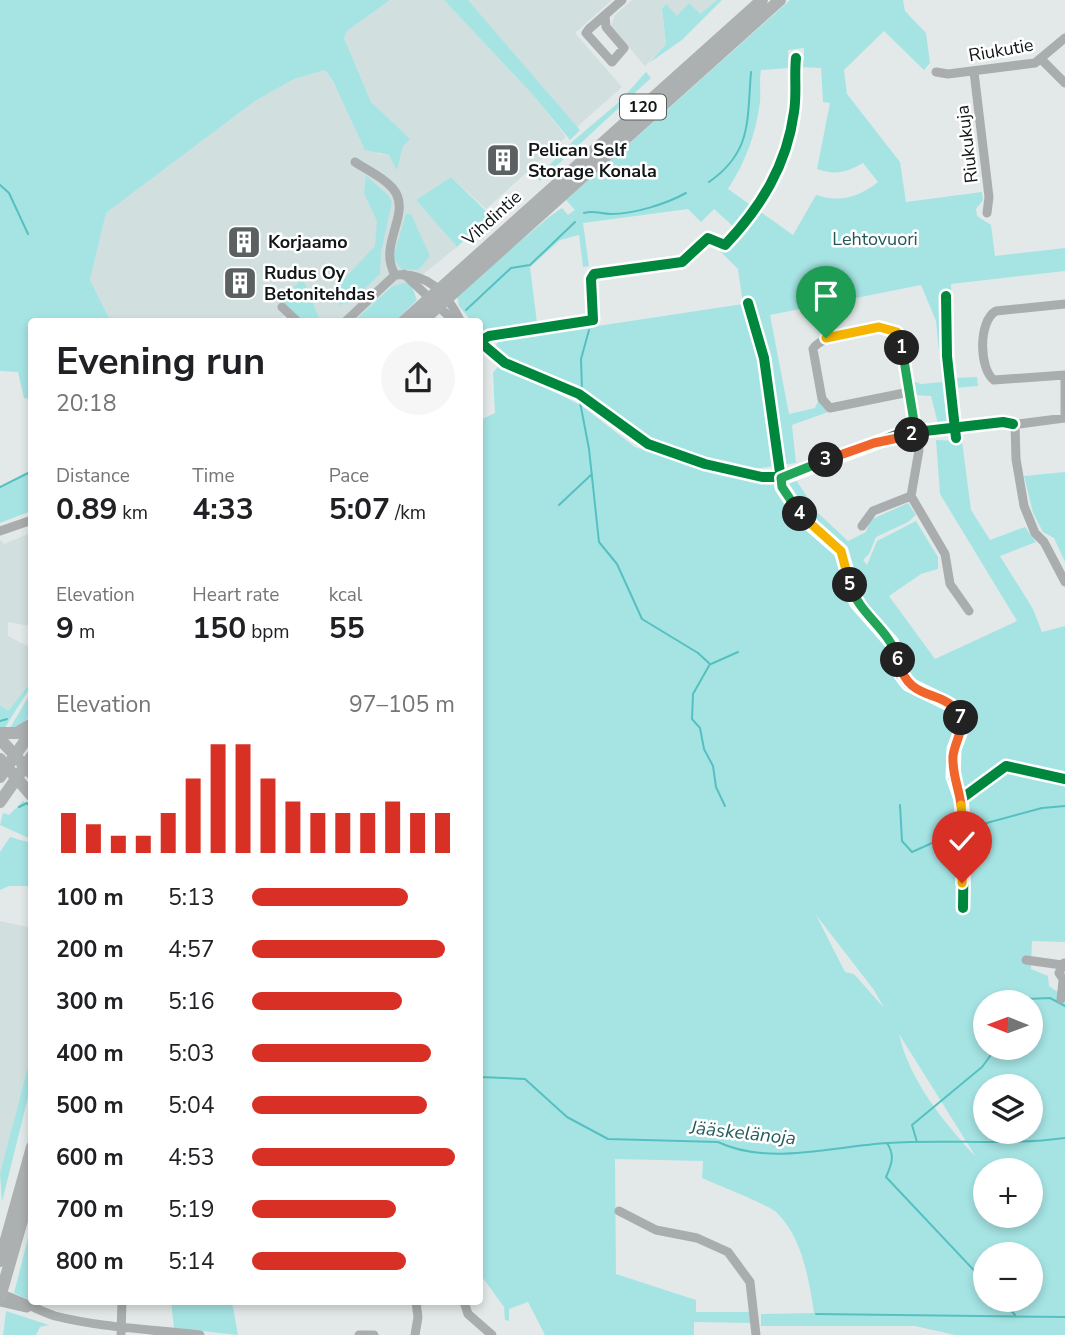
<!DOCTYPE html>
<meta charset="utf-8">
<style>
body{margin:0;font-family:"Nunito Sans",sans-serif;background:#f6f6f6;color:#202124;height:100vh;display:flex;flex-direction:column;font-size:26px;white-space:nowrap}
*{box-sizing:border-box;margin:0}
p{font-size:23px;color:#757577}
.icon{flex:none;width:38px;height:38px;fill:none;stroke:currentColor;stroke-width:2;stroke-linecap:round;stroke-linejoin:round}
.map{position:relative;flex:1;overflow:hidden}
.sheet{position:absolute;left:28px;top:318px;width:455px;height:987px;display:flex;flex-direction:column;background:#fff;border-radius:7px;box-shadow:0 4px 10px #0003}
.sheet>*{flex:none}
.needle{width:46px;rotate:271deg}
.buttons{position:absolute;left:973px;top:990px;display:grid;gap:14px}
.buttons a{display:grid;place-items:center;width:70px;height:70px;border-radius:50%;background:#fff;box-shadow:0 4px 10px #0003;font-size:35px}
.pin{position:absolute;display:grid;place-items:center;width:60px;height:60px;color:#fff;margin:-72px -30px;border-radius:50% 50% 50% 0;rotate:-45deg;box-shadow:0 0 7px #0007}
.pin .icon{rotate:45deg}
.km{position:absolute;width:35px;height:35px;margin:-18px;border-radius:50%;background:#222;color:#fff;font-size:19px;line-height:35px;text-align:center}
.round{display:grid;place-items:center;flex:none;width:74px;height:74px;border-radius:37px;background:#f6f6f6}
.overview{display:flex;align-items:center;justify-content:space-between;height:119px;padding:0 28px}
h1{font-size:38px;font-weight:700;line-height:52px}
.figures{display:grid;grid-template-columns:repeat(3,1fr);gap:10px;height:119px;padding:7px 28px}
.figures div{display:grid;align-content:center}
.figures b{font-size:30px;font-weight:700}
.figures small{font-size:19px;font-weight:400}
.figures p{font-size:19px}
.chart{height:196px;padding:14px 28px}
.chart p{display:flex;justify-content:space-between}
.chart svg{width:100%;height:126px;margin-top:7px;stroke:#d93025;stroke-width:6}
ul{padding:0 28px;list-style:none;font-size:23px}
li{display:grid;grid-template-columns:112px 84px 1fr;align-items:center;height:52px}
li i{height:18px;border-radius:9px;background:#d93025}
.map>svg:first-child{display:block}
</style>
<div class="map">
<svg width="1065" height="1335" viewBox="0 0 1065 1335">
<rect width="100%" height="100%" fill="#e3e9e9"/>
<path fill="#d1dfde" d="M390,0H444L533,95L566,137L486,209L451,177L416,200L457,247L411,284L390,287L353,322H290L284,316L277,322H111L90,280L106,213L255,101L294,79L325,70L378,154L389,155L397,169L403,146L385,116L371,102L344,38L347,31Z
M468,0H612L575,33L622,87L577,127Z
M632,0H717L700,14L677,16L666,5L662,10L666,44L645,66L611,26L615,15Z
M31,533V626L8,622V636L31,648V682L8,711L0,705V540L4,544Z
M0,921L32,928L31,1055L0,1173Z"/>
<path fill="#a6e4e4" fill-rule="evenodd" d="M0,0H390L347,31L344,38L371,102L410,139L403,146L397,170L389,155L365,150L334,83L325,70L294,79L255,101L106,213L90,280L111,322H32L31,399L24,398L18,372L0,371Z
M444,0H468L580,130L570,140L533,95Z
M717,0H722L682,40L649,63L666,44L662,9L666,4L677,16L689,3L700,14Z
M790,0H903L905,11L926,33L930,63L924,70L884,31L844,70L847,94L900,162L906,202L982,192L983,200L976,209L977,216L991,225L995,256L1065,248V271L951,284L954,378L977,377L978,386L955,388L958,419L938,424L931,396L912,395L910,380L921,384L942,382L936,321L921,285L770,315L789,414L815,408L819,399L828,412L792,425L796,463L746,470L700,457L643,434L579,390L502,356L496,346L498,341L743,304L738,269L720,251L759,211L793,235L816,195C840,203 859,197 878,182L863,163C846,173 835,175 817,169L830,103L823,102L821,68L799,67L804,60V48L788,50L789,68L761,70C759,81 761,91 760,102C756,134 745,163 728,189L752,206L735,228L714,209L701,222L688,209L583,223L589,266L583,267L579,235L560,240L530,267L537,323L480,331V322H472L459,306L457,295L549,217L562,208L568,215L575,210L566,200Z
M646,72L651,78L540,181L537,178L573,141L619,102Z
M366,176L388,195L392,202L381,252L380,274L351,301L340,305L331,293L375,246L377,221L364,193Z
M451,177L490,215L457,247L416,200Z
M406,214H411L430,256L418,270L401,269L393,257Z
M303,279L319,318L318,322C302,322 287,313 281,298Z
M404,283L411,284L417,300L394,322H353L391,287Z
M500,364L582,406L635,447L723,476L773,484L796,480L818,513L848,541L866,532L870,520L908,503L916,515L908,522L876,537L869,554L863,560L867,565L877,541L916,521L938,557V569L921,574L889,596L935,659L1017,621L940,494L936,440L962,441L971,510L990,540L1025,527L1036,542L1000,556L1033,609L1042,632L1065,626V942L1032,941L1031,969L1048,976L1049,986L1065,997V1335H955L915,1326H761V1314L814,1313C809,1280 802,1236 776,1212C769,1205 715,1184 702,1178L703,1161L615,1159L616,1274L696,1300V1312H751L752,1323L694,1322V1335H545L528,1302L509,1309V1321L505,1320L504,1307L480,1274V420L495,413L493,373ZM816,915L874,990L884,1008L854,974L845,972ZM985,1003H1031V1048H985ZM899,1034L976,1157C945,1124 909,1080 899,1034ZM985,1087H1031V1132H985ZM985,1171H1031V1216H985ZM985,1255H1031V1300H985Z
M31,471V511L0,523V487Z
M1065,472V562L1054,538L1043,532L1033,513L1024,476Z
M31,682V714L20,727L10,728L30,694L28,691L4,729L0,728V705L8,711Z
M23,801L31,808V839L0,825L3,813L9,815Z
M10,837L31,843V886H9L0,890V852Z
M31,1055V1085L2,1202L0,1173Z
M31,1226V1301L14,1293Z
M171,1302H232L238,1335L174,1328Z
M6,1311L49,1325L40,1327L36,1335H3Z"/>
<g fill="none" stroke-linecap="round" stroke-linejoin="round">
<path stroke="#56c0c0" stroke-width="2" d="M709,182C752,152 747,121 751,72
M0,185L9,193L28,234
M584,213C595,210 600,214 611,214C634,214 666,204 686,193
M466,310L511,268L530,265L575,222
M582,390L581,359L589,330
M580,402L589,449L599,542L617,564L642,619L698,653L710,664L693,694L692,719L700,728L704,749L713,766L716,787L725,806
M0,487L32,471
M559,505L592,474
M711,664L738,652
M0,721L7,719
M900,805L902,841L912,852L961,830
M19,807L27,803L32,809
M968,828L1042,808L1065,806
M1024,1003L1026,999L1050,998L1065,1006
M480,1077L525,1079L567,1117L608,1139L718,1142C768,1166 834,1146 888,1143C947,1139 1006,1146 1065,1138
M917,1142L912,1125L982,1067L996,1048
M887,1143C895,1155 892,1164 886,1177L985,1282
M1002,1300L1015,1315
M816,1314L1065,1317"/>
<path stroke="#aaadad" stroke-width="9" d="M605,15L606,27L624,48L612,62L586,33L589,29L622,0
M1042,60L1065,83
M936,72L948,74L1035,63L1065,38
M974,72L989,197L987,213
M355,162C367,170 389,180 396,193C409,217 378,245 395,275C428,272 447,293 461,322
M404,274L455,322
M1065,304L996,311C978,321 979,369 994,380L1065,375
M282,307L298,322
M345,322L395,275
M480,341L489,336L593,320L591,279L594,274L682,262L708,238L725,245C761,207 787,165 794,112C797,94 794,76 796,58
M480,342L505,363L579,394L648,444L705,464L762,477H785L899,434L1003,422L1013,424
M1065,381V416
M909,392L830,408L822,399L813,349C820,336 870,325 885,327C893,327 898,333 901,340L919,450L911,496L945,554L950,584L969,611
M1015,424L1016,459L1024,506L1035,533L1044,542L1065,582
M1011,425L1065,418
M862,526L873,511L911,496
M0,531L32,520
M1026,960L1062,965
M1064,963L1059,973L1065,982
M1061,999L1063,981
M619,1211L656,1230L697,1238L728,1252L750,1282L756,1335
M0,1294C20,1299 36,1310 55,1316C103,1328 151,1329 200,1335
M0,1302L27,1308
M464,1302L468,1314L492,1335
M121,1333L122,1302
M359,1335H374
M415,1335L418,1317L416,1302"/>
<path stroke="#acb0b0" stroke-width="12" d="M403,322L762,0
M421,322L780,0
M0,733H17L32,724
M0,739L32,774
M0,759L32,796
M0,777L32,731
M0,802L32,756
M0,1261L32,1147
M0,1297L32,1186"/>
<g stroke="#fff" stroke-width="15">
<path id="cycleway" d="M946,296L947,356L956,438
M748,303L764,358L782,487L802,517L841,551L856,602L892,643L901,675L908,684L951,705L960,715L962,728L954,749L953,777L961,799L964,826L963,908
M480,341L489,336L593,320L591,279L594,274L682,262L708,238L725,245C761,207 787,165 794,112C797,94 794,76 796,58
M480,342L505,363L579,394L648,444L705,464L762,477H785L899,434L1003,422L1013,424
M961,799L1006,766L1065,779"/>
</g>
<use href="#cycleway" stroke="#00873e" stroke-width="10"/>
</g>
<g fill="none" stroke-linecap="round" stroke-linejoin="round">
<g stroke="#fff" stroke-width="14">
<path id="split-1" d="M826,338L879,327L897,332L902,348"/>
</g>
<g stroke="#fff" stroke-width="14">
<path id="split-2" d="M902,348L916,434L912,435"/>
</g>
<g stroke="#fff" stroke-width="14">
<path id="split-3" d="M826,460L874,443L912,435"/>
</g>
<g stroke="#fff" stroke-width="14">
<path id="split-4" d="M800,514L782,487L781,478L826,460"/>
</g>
<g stroke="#fff" stroke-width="14">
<path id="split-5" d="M800,514L841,551L850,585"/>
</g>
<g stroke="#fff" stroke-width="14">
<path id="split-6" d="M850,585C860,616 890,629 898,660"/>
</g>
<g stroke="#fff" stroke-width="14">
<path id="split-7" d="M898,660C909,706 946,686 961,718"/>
</g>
<g stroke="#fff" stroke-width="14">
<path id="split-8" d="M961,718C963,732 955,742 953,756C952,775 959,788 961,805"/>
</g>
<g stroke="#fff" stroke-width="14">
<path id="split-9" d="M961,805L965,847L962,883"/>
</g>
<use href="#split-1" stroke="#f5b400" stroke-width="9"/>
<use href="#split-2" stroke="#22a559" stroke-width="9"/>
<use href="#split-3" stroke="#f0652b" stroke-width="9"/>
<use href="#split-4" stroke="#22a559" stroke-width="9"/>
<use href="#split-5" stroke="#f5b400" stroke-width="9"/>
<use href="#split-6" stroke="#22a559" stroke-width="9"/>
<use href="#split-7" stroke="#f0652b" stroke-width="9"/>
<use href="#split-8" stroke="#f0652b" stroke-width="9"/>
<use href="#split-9" stroke="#f5b400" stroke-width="9"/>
</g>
<defs>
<g id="building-square" transform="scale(1.75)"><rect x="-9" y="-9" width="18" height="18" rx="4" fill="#5b6060" stroke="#fff"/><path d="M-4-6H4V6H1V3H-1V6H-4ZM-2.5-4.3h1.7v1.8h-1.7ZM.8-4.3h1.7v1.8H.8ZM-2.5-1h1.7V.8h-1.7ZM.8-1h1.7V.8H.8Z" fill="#fff"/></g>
</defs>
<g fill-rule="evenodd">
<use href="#building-square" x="503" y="160"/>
<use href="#building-square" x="244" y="242"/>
<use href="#building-square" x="240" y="283"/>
</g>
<g text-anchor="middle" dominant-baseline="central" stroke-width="5" stroke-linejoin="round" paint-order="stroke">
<rect fill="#fff" stroke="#595c5c" stroke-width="2" x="620" y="94.5" width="46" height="25" rx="5"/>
<g font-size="16" font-weight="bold" fill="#121616">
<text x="643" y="107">120</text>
</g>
<g font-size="18" fill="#121616" stroke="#fff">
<text transform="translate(1001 50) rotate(-10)">Riukutie</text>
<text transform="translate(967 144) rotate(-97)">Riukukuja</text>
<text transform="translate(492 218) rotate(-42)">Vihdintie</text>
</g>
<g font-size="18" font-weight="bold" fill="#121616" stroke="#fff" text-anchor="start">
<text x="528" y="150">Pelican Self<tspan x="528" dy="21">Storage Konala</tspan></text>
<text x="268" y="242">Korjaamo</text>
<text x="264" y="273">Rudus Oy<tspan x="264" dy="21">Betonitehdas</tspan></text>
</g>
<g font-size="18" fill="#225858" stroke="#fff">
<text x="875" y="239">Lehtovuori</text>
</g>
<g font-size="19" font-style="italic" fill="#255c5c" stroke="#fff">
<text transform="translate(743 1133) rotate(6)">Jääskelänoja</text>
</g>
</g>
</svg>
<div class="buttons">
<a><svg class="needle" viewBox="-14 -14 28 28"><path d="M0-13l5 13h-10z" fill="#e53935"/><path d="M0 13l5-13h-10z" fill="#757577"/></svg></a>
<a><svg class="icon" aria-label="layers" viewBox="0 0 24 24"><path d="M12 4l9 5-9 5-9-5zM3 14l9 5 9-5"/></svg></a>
<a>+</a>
<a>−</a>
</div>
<div class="pin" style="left:826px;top:338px;background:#1e9e55"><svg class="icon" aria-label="arrive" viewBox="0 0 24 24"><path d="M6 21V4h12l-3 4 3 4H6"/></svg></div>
<div class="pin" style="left:962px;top:883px;background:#d93025"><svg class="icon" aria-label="check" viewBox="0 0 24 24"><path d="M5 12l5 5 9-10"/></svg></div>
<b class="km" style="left:902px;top:348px">1</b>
<b class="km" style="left:912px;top:435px">2</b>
<b class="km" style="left:826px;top:460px">3</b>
<b class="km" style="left:800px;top:514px">4</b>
<b class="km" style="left:850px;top:585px">5</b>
<b class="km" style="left:898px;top:660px">6</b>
<b class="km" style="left:961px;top:718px">7</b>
<section class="sheet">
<div class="overview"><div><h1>Evening run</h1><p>20:18</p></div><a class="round"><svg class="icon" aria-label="share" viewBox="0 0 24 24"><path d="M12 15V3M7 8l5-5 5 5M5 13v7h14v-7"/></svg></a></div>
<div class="figures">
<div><p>Distance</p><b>0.89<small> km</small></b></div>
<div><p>Time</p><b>4:33</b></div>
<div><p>Pace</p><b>5:07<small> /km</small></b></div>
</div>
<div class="figures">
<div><p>Elevation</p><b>9<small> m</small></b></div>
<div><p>Heart rate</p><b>150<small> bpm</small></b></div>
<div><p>kcal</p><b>55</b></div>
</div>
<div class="chart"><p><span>Elevation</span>97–105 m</p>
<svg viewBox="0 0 160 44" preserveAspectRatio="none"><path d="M5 44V30M15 44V34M25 44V38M35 44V38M45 44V30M55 44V18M65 44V6M75 44V6M85 44V18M95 44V26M105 44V30M115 44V30M125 44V30M135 44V26M145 44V30M155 44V30"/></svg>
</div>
<ul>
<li><b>100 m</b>5:13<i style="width:77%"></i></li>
<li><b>200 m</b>4:57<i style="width:95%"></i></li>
<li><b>300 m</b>5:16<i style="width:74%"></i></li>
<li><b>400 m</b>5:03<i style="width:88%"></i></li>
<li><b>500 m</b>5:04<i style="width:86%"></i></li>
<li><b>600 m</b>4:53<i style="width:100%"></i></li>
<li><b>700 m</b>5:19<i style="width:71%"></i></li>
<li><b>800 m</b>5:14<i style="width:76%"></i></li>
</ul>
</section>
</div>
